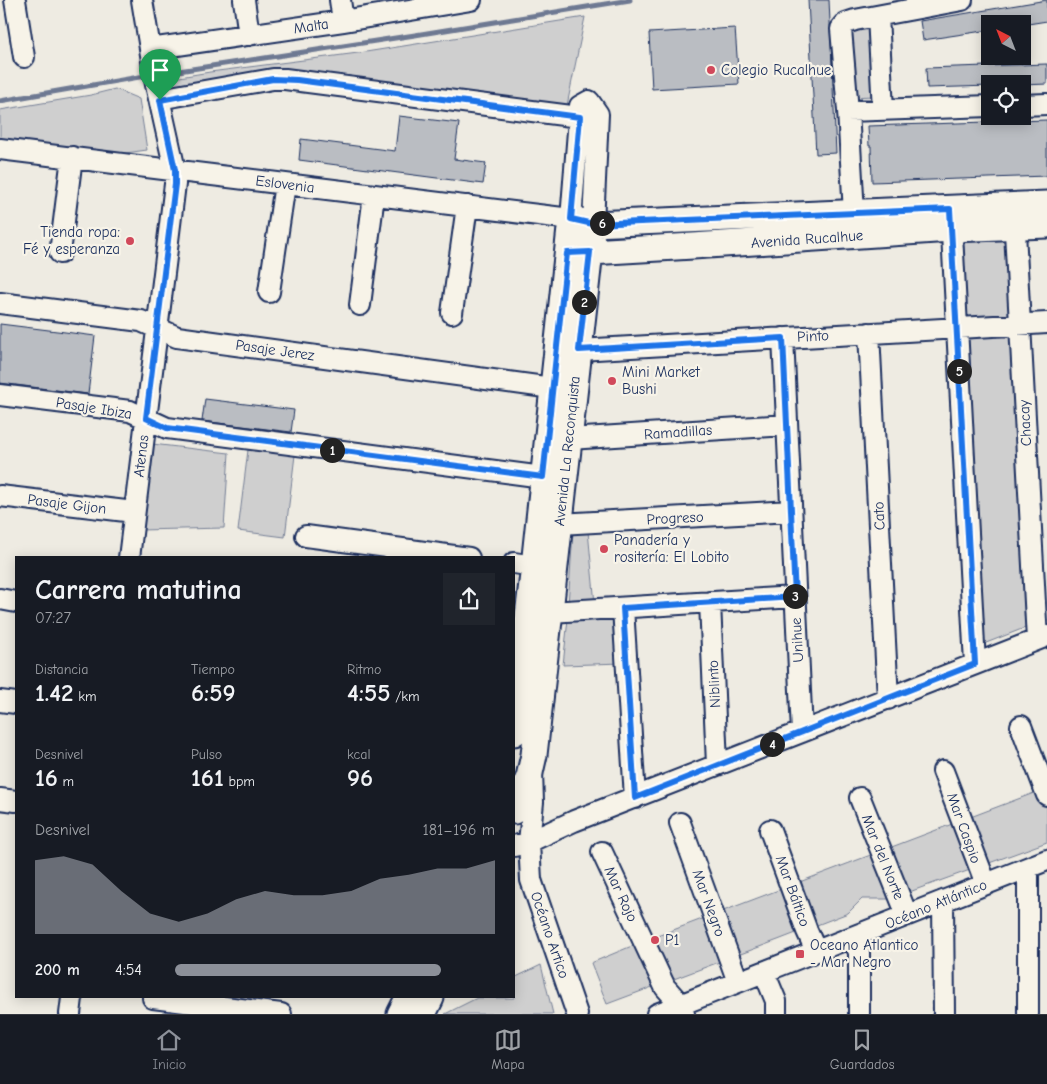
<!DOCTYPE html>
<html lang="es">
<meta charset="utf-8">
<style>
body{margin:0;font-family:"Comic Neue",sans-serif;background:#20242c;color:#f1f3f6;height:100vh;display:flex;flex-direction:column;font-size:19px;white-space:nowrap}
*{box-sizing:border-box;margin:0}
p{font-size:16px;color:#9ea1a6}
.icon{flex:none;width:28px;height:28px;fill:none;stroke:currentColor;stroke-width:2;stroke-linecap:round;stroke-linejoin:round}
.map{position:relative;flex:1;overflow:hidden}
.drawer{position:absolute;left:15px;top:556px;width:500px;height:442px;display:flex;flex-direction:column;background:#171b24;border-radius:0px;box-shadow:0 2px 12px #0003}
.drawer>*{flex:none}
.needle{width:32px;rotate:318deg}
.fabs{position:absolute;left:981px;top:15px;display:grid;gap:10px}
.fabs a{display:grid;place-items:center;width:50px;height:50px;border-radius:0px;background:#171b24;box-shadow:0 2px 12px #0003;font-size:25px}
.pin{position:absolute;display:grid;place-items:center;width:42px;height:42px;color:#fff;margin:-51px -21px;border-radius:50% 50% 50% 0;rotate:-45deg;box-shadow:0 0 5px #0007}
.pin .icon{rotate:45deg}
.km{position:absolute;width:25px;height:25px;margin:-12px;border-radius:50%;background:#222;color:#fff;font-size:14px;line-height:25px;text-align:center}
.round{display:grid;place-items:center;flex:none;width:52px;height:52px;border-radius:0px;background:#20242c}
.headline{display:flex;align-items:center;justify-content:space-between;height:85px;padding:0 20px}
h1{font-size:28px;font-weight:600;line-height:38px}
.metrics{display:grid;grid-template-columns:repeat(3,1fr);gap:8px;height:85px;padding:5px 20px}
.metrics div{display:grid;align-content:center}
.metrics b{font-size:25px;font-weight:600}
.metrics small{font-size:14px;font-weight:400}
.metrics p{font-size:14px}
.chart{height:140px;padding:10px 20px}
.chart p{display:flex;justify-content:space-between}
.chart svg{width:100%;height:90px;margin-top:5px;fill:#8c9099;opacity:.7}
ul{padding:0 20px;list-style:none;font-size:16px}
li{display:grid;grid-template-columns:80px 60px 1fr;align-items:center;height:38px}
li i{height:12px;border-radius:6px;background:#8c9099}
.menu{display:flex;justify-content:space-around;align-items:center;height:70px;border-top:1px solid #363941;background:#171b24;font-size:14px;color:#9ea1a6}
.menu a{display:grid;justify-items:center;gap:2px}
.menu .selected{color:#8c9099}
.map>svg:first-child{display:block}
</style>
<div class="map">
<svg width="1047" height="1014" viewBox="0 0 1047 1014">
<rect width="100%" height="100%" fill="#eeebe2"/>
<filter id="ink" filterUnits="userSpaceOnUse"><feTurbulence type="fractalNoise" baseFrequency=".02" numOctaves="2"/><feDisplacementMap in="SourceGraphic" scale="10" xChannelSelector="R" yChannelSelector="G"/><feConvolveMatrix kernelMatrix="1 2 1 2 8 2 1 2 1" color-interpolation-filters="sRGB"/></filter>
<g filter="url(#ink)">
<path fill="#cfcfcf" stroke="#757f96" d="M585,17L563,125L276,87L166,94L149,82L210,72L366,52Z
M872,24L875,96L850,97L845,34Z
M115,89L139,99L147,150L104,156L0,145V110L91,95Z
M1010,240V318L969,320L961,317L957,243Z
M1008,330L1013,336L1032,625L981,645L963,341L968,333Z
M152,444L229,453L224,528L140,530Z
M248,450L295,455L285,537L238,531Z
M588,531L595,604L568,605L573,532Z
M612,617L618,622L622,663L563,665L568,619Z
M1047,788V842L890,899H862L848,913L778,940L607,1004L591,963L639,943Z
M541,965L553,1014H445L477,998H514V978Z"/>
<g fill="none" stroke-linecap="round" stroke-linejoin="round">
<path stroke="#6e7992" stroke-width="5" d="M159,74L415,35L630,0
M0,101L151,75"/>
</g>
<path fill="#babdc2" stroke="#1b2f5e" d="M808,0H829L836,153L816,154Z
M1047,0V21L1028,24H990V30L923,40L920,21Z
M735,28L739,84L652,89L649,33Z
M1047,64V84L1022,85V84H990V86L927,88L926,68Z
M399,116L459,123L454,159L486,163L483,184L299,160L301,139L395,151Z
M1047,120V176L872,182L871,146H869L868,126Z
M0,324L65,332L95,336L88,394L0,383Z
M205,399L294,410L291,432L202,421Z"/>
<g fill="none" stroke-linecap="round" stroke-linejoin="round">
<g stroke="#1b2f5e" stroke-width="24">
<path id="minor" d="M15,0L24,57
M244,0L249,35
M340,0L343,21
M878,16L883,110
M150,49L343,21L471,0
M159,99L273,79H285L579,117
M1022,105L1047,104
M848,111L990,106
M0,149L571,219L580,106L589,101L598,114L593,224
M854,213L848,111L841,29L846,23L855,20L962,0
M1014,213L1037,640
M951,215L975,664
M60,253L72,157
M269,292L285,184
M0,303L141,321L177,337L552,388
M360,305L374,195
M452,313L467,206
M869,333L888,699
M783,338L802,732
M579,350L1047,323
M0,395L130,411L167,428L543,477
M569,439L787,425
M0,496L134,512
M559,524L791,511
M306,536L469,558
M129,558L175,184V170L156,85L142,0
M514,563L534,566
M0,599L16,602
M710,602L717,765
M623,608L635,798
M550,612L795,597
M0,701L16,703
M1021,726L1047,795
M532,771L533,802L529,842L531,880L577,1014
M943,771L986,884
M860,798L907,915
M0,799L16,801
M680,823L738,982
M770,830L807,931L816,951
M514,846L529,842L574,821L1047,636
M602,852L665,987L681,1005L684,1014
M1028,868V1014
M943,901L944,1014
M852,937L859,952V1014
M764,972L776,1001V1014
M153,998L281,1014
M70,1014L72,998
M657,1014L1047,860"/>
</g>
<g stroke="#1b2f5e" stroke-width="29">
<path id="tertiary" d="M573,253L693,246L951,229L1047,225
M514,733L534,566L571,219L593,224L1047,204
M514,811L529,777L534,755L593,224
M400,1014L408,998
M423,1014L431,998"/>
</g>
<use href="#minor" stroke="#f7f3e8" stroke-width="20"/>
<use href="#tertiary" stroke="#f7f3e8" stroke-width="25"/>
</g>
</g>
<g fill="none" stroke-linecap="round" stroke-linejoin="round" filter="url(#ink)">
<g stroke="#fff" stroke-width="10">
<path id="route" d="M273,79L297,80L580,117L571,219L593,224L950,209L975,664L635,798L623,608L795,597L783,338L579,350L590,252L567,253L543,477L167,428L146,418L175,184V170L160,100Z"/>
</g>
<use href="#route" stroke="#1a73e8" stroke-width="6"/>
</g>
<g fill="#d1495b" stroke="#f7f3e8" stroke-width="2">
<circle cx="711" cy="70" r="5"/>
<circle cx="130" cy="241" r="5"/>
<circle cx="612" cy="381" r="5"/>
<circle cx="604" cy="549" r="5"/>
<circle cx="655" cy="940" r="5"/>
<rect x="795" y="949" width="10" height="10" rx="2.5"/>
</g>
<g text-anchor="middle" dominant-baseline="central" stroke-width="4.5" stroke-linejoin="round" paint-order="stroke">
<g font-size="15" fill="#1b2f5e" stroke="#f7f3e8">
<text transform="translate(311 26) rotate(-8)">Malta</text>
<text transform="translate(285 184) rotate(7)">Eslovenia</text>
<text transform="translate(807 239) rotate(-4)">Avenida Rucalhue</text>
<text transform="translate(813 336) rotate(-3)">Pinto</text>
<text transform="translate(275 350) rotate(8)">Pasaje Jerez</text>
<text transform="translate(94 408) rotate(9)">Pasaje Ibiza</text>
<text transform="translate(1025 423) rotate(-93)">Chacay</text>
<text transform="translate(678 432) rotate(-4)">Ramadillas</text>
<text transform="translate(567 451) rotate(-84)">Avenida La Reconquista</text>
<text transform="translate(141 456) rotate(-83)">Atenas</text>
<text transform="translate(67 504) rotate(7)">Pasaje Gijon</text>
<text transform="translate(879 516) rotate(-93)">Cato</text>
<text transform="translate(675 518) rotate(-3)">Progreso</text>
<text transform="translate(797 640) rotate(-93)">Unihue</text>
<text transform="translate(714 684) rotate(-93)">Niblinto</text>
<text transform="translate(964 828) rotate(70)">Mar Caspio</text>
<text transform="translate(883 857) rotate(68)">Mar del Norte</text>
<text transform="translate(793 891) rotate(70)">Mar Báltico</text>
<text transform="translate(621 894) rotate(65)">Mar Rojo</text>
<text transform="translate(709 903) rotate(70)">Mar Negro</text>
<text transform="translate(936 904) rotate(-22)">Océano Atlántico</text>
<text transform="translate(550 935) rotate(71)">Océano Artico</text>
</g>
<g font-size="15" fill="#1b2f5e" stroke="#f7f3e8" text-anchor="start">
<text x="721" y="70">Colegio Rucalhue</text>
<text x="120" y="232" text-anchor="end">Tienda ropa:<tspan x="120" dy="17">Fé y esperanza</tspan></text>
<text x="622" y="372">Mini Market<tspan x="622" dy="17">Bushi</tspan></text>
<text x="614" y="540">Panadería y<tspan x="614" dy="17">rositería: El Lobito</tspan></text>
<text x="665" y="940">P1</text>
<text x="810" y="945">Oceano Atlantico<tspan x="810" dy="17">- Mar Negro</tspan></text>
</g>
</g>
</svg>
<div class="fabs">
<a><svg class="needle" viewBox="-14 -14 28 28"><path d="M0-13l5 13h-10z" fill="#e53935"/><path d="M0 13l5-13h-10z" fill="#9ea1a6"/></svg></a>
<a><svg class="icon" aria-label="locate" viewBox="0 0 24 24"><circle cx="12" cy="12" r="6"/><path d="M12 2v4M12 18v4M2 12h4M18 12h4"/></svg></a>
</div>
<div class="pin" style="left:160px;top:100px;background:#1e9e55"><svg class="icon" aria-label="arrive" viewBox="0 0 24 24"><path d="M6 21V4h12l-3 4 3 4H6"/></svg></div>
<b class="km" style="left:332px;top:450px">1</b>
<b class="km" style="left:584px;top:302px">2</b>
<b class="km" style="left:795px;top:596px">3</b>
<b class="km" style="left:772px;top:744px">4</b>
<b class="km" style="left:959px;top:371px">5</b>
<b class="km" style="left:602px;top:223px">6</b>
<section class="drawer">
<div class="headline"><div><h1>Carrera matutina</h1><p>07:27</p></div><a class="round"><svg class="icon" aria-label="share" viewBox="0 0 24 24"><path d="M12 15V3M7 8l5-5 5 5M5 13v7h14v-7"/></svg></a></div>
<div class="metrics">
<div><p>Distancia</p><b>1.42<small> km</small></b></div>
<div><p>Tiempo</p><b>6:59</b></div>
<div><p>Ritmo</p><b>4:55<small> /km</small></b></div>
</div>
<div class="metrics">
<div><p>Desnivel</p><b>16<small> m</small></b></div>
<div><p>Pulso</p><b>161<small> bpm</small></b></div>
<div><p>kcal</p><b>96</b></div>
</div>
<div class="chart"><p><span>Desnivel</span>181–196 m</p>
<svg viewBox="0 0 160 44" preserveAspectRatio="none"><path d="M0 44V8L10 6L20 10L30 23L40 34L50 38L60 34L70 27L80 23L90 25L100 25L110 23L120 17L130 15L140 12L150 12L160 8V44z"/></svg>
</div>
<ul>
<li><b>200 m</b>4:54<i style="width:83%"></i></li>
</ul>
</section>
</div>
<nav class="menu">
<a class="selected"><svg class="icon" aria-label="home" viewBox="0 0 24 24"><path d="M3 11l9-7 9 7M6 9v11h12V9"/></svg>Inicio</a>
<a><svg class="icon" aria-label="map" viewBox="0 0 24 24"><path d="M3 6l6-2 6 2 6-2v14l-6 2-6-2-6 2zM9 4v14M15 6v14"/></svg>Mapa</a>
<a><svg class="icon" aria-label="saved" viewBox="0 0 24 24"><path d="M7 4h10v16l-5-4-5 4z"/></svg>Guardados</a>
</nav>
